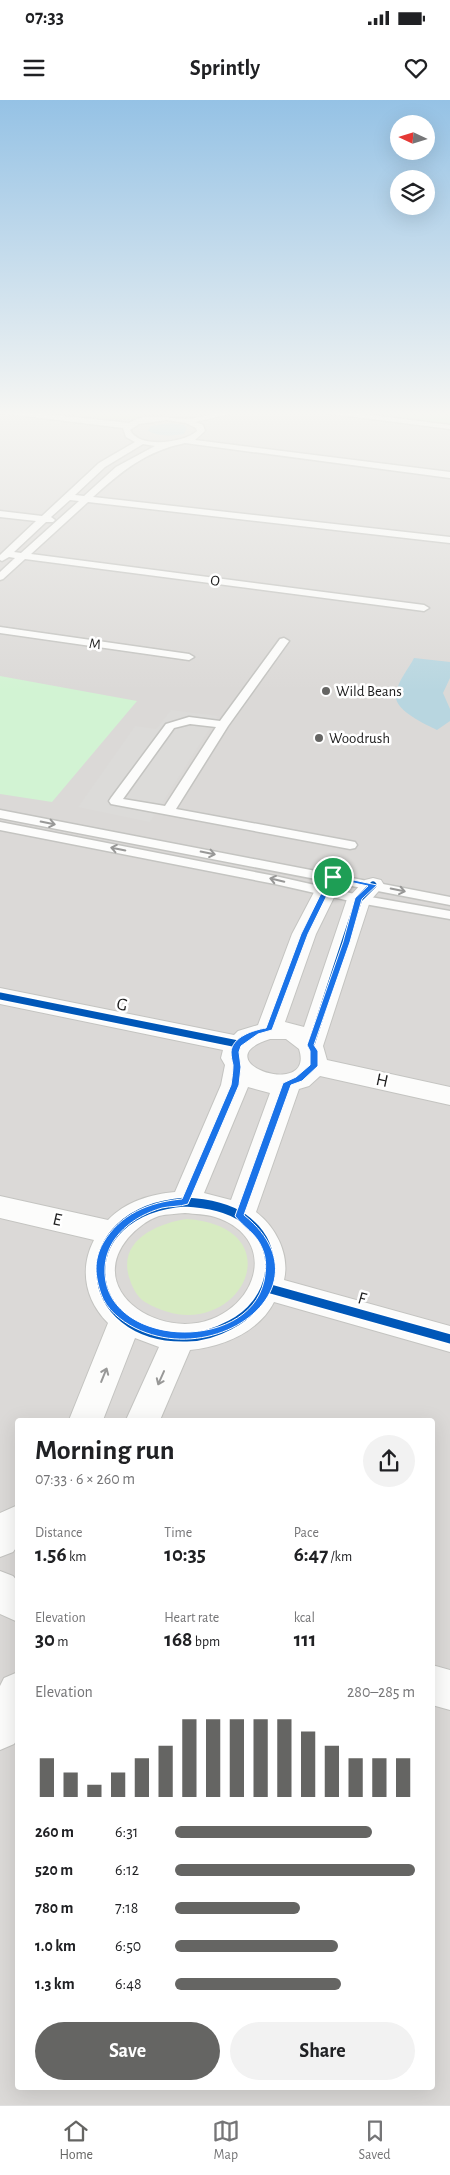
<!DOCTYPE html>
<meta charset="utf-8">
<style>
body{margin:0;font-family:"Alegreya Sans",sans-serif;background:#f2f2f2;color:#202124;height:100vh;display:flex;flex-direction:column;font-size:19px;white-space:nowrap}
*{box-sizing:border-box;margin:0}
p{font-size:16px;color:#757577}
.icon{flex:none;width:28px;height:28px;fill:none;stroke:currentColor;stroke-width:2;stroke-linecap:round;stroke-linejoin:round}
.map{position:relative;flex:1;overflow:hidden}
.side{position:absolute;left:15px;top:1318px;width:420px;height:672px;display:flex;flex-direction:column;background:#fff;border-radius:5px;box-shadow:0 5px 20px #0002}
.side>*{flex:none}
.needle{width:32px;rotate:274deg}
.fabs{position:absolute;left:390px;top:15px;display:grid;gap:10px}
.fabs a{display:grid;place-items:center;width:45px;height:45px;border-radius:50%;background:#fff;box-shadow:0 5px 20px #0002;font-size:25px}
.pin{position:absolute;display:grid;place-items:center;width:42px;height:42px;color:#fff;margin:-21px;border:2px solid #fff;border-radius:50%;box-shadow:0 1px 5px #0007}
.round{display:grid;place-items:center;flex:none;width:52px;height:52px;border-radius:26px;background:#f2f2f2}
.headline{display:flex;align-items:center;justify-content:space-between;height:85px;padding:0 20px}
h1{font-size:28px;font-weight:700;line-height:38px}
.metrics{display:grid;grid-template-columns:repeat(3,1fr);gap:8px;height:85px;padding:5px 20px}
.metrics div{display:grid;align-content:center}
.metrics b{font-size:21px;font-weight:700}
.metrics small{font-size:14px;font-weight:400}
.metrics p{font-size:14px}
.chart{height:140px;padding:10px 20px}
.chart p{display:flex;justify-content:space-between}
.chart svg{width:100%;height:90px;margin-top:5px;stroke:#656563;stroke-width:6}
.primary-button{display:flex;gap:10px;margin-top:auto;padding:10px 20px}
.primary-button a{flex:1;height:58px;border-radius:30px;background:#656563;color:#fff;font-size:20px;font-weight:700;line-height:58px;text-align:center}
.primary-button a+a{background:#f2f2f2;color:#202124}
ul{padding:0 20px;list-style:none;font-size:16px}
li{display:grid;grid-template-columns:80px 60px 1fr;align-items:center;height:38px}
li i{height:12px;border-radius:6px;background:#656563}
.status{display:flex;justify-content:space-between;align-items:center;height:35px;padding:0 25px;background:#fff;direction:ltr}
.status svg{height:14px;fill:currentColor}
header{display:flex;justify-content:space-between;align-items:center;height:65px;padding:0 20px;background:#fff;font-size:22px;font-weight:700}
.tabs{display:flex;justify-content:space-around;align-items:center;height:70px;border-top:1px solid #e0e0e0;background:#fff;font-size:14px;color:#757577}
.tabs a{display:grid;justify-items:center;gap:2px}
.tabs .selected{color:#656563}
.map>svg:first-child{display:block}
</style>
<div class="status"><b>07:33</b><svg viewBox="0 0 49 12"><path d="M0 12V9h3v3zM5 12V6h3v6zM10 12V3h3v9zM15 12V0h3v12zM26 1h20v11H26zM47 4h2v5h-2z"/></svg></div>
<header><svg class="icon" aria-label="menu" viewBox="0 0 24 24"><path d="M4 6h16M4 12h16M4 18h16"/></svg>Sprintly<svg class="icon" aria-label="heart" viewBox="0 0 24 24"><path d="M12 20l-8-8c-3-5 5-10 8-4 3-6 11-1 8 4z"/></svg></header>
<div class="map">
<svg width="450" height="2005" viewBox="0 0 450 2005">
<rect width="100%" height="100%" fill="#eceae5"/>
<path fill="#dbd9d7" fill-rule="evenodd" d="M0,311H450V2005H0ZM18,1320H432V1988H18Z"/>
<path fill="#d7ebc2" d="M44,311H174C135,327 85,315 44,311Z
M187,1119C302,1128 234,1255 145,1202C137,1197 132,1187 129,1177C118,1140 158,1123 187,1119Z"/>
<path fill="#d2f3d3" d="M328,311H450V327Z
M0,576L137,601L52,702L0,694Z"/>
<path fill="#dcdbd9" d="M171,610L218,616L150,722L78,707L135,626L156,629Z"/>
<path fill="#b8d6e0" d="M170,323L184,325L187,328L184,334C170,336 161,337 148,331L151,326Z
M414,558L450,562V578L443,593L450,609V621L437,630C425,624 392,610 396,593C398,581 409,568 414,558Z"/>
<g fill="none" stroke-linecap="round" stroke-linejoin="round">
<g stroke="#c4c4c1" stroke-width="3">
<path id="service" d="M0,311H18L129,323C146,311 168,319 187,319C203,318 218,311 235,311L234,313L195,322L203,325L205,331L195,340L450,372V378L185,343C146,351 122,371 93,397L450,437V443L88,402L31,454L424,505L429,508L424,511L25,459L3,479L0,480V472L15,458L9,457L2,461L0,460V455L36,421L0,417V411L42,416L99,363L135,342L126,337L123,328L0,313ZM167,320L186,323L196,328L197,331C184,343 139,349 130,330L139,324ZM143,344L155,346L116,367L84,396L75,395L105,367ZM70,400L79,401L21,453L14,452L46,422H53L55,420L51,417Z
M320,311H340L450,325V329L324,313Z
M0,527L189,554L194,557L189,560L0,533Z
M284,538L289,541L228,626L176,709L350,741L355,742L357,745L355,748L350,749L111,704L109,701L111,698L166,624L189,617L220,621L280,539ZM190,624L216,627L165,706L123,699L174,628Z
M0,710L450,797V805L0,718Z
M0,722L275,776L359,795L450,811V819L359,803L275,784L0,730Z"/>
</g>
<g stroke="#c4c4c1" stroke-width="2">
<path id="minor" d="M333,770L341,772L344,777L316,834L285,922L304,927L347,799L365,780L373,778L381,780L384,785L370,801L323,946L327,960L450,987V1005L320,976L309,986L299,989L256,1112C276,1127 290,1155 284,1180L450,1226V1252L274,1202C259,1232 222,1247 190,1250L160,1320H126L159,1247L135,1238L103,1320H69L108,1223C85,1200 79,1169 94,1140L0,1118V1096L108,1120C125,1102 151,1094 175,1092L221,985L225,965L221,958L223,950L0,904V888L234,935L238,931L258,925L292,834L322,777L325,772ZM270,939H286L299,949C316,1001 200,961 270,939ZM248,987L270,993L231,1100L204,1093ZM185,1113C195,1114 206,1114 215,1117C286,1140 253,1223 185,1224C139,1224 91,1183 128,1138C136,1129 147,1120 159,1116C167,1114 176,1114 185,1113Z
M18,1405V1445L13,1452L0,1457V1413Z
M0,1471L13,1476L18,1482V1522L0,1514Z
M432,1565L450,1570V1610L432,1605Z
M18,1572V1638L14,1644L0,1650V1586L4,1578Z"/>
</g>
<use href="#service" fill="#fcfcfb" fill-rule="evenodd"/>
<use href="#minor" fill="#fcfcfb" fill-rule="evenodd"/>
<g stroke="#fff" stroke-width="10">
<path id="cycleway-far1" d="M0,896L238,944
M311,945L359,799L373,785"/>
</g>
<g stroke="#fff" stroke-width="12">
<path id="cycleway" d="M185,1102C205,1103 226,1106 243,1118C286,1148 274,1203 230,1225C217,1232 202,1237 187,1237C78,1240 67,1111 185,1102Z
M267,1188L450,1239"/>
</g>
<use href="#cycleway-far1" stroke="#0057b8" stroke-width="7"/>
<use href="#cycleway" stroke="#0057b8" stroke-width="9"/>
</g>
<defs><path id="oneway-shaft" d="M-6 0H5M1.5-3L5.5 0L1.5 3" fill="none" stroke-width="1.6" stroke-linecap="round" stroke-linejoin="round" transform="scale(1.25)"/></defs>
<g stroke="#989897">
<use href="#oneway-shaft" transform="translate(48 723) rotate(11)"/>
<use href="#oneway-shaft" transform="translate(118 749) rotate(-169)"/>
<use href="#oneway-shaft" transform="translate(208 753) rotate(11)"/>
<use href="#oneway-shaft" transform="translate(277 780) rotate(-167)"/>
<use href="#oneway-shaft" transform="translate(398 790) rotate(12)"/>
<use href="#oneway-shaft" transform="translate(104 1275) rotate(-68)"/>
<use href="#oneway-shaft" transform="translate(161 1278) rotate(114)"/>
</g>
<linearGradient id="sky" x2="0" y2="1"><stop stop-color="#95c2e5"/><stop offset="0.53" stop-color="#f6f6f3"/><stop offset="1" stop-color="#f6f6f3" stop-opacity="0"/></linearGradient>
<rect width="450" height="591" fill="url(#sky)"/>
<path fill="#1a73e8" stroke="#fff" fill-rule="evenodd" d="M330,775L377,785L362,799L350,842L314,945L318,951V966L302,981L291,985L244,1115C331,1185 219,1270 135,1228C121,1221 106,1209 101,1194C95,1176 93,1161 103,1143C120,1114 149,1102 182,1099L231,985C232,978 233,971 233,965C232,961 231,956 231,952C232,937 253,930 266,928L301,834ZM335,779L368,786L355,798L343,842L307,945L310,951V965L296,977L283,983L235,1116C244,1128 256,1133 262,1148C267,1159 266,1170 264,1181C248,1255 100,1247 105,1167C107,1136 134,1116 162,1108C170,1106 180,1107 188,1104L239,985L241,967L239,952L241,946L258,934L272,930L308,834Z"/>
<g fill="#656563" stroke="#fff" stroke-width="2">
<circle cx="326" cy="591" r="5"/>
<circle cx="319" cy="638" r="5"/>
</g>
<g text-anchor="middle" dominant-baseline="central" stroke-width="5" stroke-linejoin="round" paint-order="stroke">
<g font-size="15" fill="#1d1d1d" stroke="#fff">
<text transform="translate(215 481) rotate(8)">O</text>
<text transform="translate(95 544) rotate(8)">M</text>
</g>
<g font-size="15" fill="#1d1d1d" stroke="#fff" text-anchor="start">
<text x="336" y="591">Wild Beans</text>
<text x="329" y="638">Woodrush</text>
</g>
<g font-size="18" fill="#1d1d1d" stroke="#fff">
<text transform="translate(122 905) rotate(11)">G</text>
<text transform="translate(382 981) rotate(12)">H</text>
<text transform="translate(57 1120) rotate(13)">E</text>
<text transform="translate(362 1199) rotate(16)">F</text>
</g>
</g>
</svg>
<div class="fabs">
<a><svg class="needle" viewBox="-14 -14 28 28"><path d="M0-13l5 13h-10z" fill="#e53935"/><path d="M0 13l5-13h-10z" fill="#757577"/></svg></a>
<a><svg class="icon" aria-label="layers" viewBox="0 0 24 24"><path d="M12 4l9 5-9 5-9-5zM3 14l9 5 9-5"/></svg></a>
</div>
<div class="pin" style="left:333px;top:777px;background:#1e9e55"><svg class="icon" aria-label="arrive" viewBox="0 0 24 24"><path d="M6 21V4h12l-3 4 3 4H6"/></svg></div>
<section class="side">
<div class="headline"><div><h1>Morning run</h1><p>07:33 · 6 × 260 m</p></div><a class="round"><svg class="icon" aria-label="share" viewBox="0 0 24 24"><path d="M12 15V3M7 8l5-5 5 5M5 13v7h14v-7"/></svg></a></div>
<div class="metrics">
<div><p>Distance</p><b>1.56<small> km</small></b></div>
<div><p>Time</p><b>10:35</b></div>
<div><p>Pace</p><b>6:47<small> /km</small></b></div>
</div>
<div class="metrics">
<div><p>Elevation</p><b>30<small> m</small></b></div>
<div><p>Heart rate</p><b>168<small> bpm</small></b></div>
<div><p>kcal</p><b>111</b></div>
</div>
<div class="chart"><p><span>Elevation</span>280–285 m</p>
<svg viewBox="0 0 160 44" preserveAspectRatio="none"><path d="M5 44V25M15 44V32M25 44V38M35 44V32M45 44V25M55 44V19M65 44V6M75 44V6M85 44V6M95 44V6M105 44V6M115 44V12M125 44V19M135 44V25M145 44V25M155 44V25"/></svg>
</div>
<ul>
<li><b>260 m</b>6:31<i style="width:82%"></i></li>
<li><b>520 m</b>6:12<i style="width:100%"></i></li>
<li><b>780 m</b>7:18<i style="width:52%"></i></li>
<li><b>1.0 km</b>6:50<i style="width:68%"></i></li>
<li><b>1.3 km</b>6:48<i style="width:69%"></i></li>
</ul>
<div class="primary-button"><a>Save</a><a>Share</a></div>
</section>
</div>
<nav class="tabs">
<a class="selected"><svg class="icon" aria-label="home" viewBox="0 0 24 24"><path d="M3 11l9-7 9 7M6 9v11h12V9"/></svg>Home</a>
<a><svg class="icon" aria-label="map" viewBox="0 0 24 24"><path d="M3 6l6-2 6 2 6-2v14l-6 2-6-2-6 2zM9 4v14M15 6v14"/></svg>Map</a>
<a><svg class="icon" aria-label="saved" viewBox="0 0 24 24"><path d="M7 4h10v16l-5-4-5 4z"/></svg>Saved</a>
</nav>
